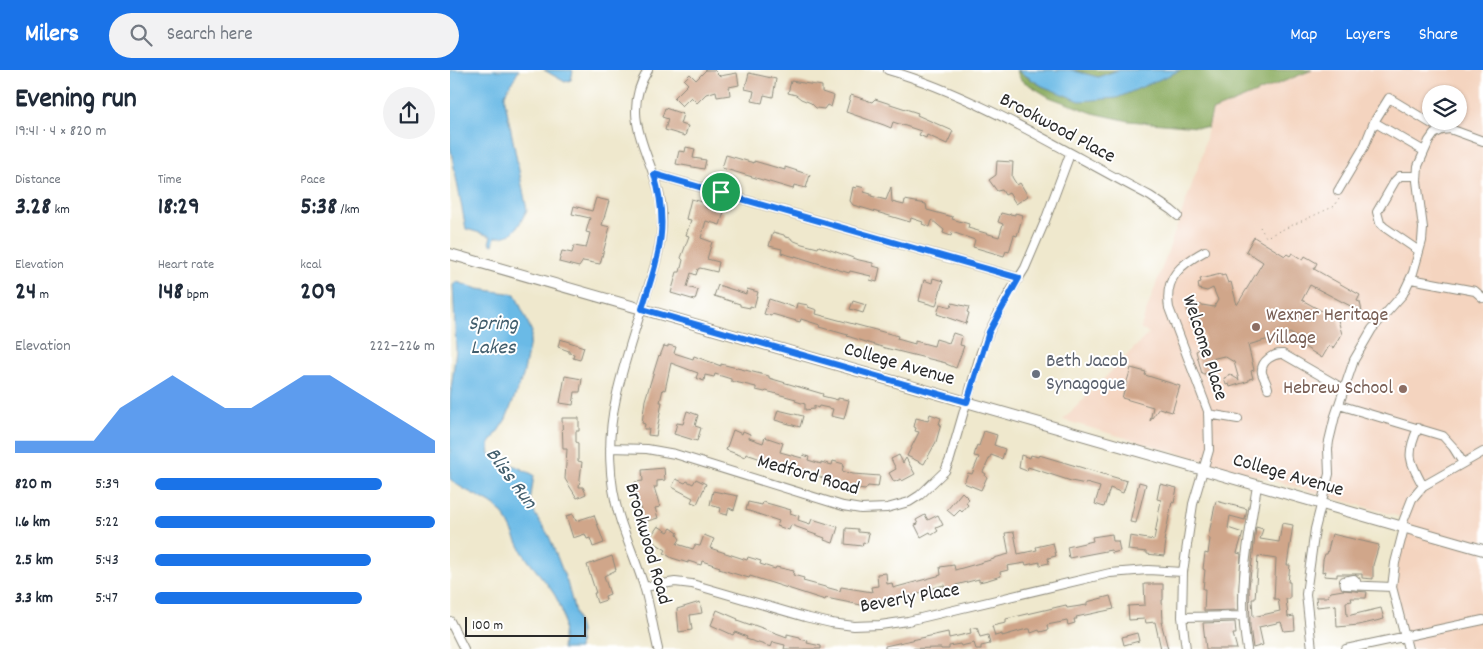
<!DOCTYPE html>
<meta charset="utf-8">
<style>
body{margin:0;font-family:Dekko,sans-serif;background:#f2f2f3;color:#1f2937;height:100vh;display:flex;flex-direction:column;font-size:19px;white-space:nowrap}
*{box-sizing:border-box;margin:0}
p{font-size:16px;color:#747a83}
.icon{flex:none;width:28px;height:28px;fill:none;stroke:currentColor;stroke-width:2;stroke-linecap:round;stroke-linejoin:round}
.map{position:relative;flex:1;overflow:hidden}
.details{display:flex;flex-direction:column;background:#fff;width:450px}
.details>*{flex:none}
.controls{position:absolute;left:972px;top:15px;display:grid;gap:10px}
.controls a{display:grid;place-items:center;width:45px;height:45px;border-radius:50%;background:#fff;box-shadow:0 1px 4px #0004;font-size:25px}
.scale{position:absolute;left:15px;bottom:12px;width:121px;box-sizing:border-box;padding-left:5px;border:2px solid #2b2b2b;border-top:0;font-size:14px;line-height:18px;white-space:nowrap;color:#2b2b2b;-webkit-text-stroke:4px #fff;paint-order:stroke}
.pin{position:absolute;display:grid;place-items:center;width:42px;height:42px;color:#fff;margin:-21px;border:2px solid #fff;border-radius:50%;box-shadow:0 1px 5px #0007}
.round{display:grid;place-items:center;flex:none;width:52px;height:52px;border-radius:26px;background:#f2f2f3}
.headline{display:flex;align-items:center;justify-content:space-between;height:85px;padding:0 15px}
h1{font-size:28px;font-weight:700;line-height:38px}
.figures{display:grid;grid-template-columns:repeat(3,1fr);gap:8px;height:85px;padding:5px 15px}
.figures div{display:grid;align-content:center}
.figures b{font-size:25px;font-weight:700}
.figures small{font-size:14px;font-weight:400}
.figures p{font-size:14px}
.chart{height:140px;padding:10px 15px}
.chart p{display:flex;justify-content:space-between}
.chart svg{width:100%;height:90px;margin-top:5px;fill:#1a73e8;opacity:.7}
ul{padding:0 15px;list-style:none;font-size:16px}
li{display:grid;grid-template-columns:80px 60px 1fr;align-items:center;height:38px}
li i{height:12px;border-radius:6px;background:#1a73e8}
header{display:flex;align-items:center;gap:30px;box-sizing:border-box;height:70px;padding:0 25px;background:#1a73e8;color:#fff}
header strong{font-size:24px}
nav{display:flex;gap:28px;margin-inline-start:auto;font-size:18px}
.search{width:350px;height:45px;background:#f2f2f3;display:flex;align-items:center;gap:12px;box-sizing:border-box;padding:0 18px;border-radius:28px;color:#747a83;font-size:19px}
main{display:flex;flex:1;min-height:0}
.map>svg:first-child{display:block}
</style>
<header>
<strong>Milers</strong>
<div class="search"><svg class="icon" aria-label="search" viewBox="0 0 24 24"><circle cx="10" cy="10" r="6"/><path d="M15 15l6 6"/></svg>Search here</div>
<nav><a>Map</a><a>Layers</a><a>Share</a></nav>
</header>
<main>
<section class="details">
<div class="headline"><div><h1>Evening run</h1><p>19:41 · 4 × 820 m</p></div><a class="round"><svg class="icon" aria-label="share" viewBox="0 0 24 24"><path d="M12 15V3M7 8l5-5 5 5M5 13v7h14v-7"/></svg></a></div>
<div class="figures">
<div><p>Distance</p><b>3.28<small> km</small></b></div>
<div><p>Time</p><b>18:29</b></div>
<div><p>Pace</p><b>5:38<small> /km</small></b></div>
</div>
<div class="figures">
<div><p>Elevation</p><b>24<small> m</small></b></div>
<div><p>Heart rate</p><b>148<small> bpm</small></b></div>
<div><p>kcal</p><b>209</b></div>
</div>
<div class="chart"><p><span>Elevation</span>222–226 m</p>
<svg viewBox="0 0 160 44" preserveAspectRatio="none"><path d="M0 44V38L10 38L20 38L30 38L40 22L50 14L60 6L70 14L80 22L90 22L100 14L110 6L120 6L130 14L140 22L150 30L160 38V44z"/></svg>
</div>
<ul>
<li><b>820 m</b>5:39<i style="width:81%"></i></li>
<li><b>1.6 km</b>5:22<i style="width:100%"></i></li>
<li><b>2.5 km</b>5:43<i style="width:77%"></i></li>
<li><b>3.3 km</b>5:47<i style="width:74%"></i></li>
</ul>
</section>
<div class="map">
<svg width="1033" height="579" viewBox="0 0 1033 579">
<rect width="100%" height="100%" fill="#fff"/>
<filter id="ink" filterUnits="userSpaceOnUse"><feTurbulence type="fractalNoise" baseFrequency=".02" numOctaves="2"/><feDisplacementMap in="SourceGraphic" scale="10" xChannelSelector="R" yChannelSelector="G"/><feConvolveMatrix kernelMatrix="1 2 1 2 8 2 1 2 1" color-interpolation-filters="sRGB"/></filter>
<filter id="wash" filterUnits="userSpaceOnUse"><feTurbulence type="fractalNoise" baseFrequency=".0096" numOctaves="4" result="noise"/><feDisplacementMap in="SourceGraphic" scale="20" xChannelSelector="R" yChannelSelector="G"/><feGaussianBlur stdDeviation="1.12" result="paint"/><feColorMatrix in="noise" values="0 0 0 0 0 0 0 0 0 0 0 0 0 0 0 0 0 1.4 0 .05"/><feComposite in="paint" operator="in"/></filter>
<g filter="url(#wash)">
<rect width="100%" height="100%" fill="#efe8cd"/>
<path fill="#f4d4bf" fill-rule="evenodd" d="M862,0H1033V579H957L942,521L954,448L613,350L699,263L690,259L751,89L762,41ZM981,24H1009V51H981Z"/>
<path fill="#8aab5f" stroke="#5a6b45" d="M566,0L592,16L702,12L731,0H862L762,41L758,58L679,51L643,43L599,27L571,10Z
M621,0H668L648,7Z"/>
<path fill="#6bbae6" stroke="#4b7288" d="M0,0H69L55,24V31L77,140C68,156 65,168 45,167L43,175L39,173L41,166L16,159L0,76Z
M94,0H122L123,1L121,10L115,12Z
M567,0H621L648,7L668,0H731L667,28L630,31L592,16Z
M7,212L28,219L65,224L82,262L73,306L56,349L39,375L40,384L84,405L80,433L85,444L99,466L117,512L130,561L129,579H112C113,567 115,552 112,541C105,518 85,502 73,483C64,468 60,449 46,437C32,426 14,422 0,409V328L6,279L3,215Z"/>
<g id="blocks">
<path fill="#d0a68a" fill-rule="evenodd" d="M256,0H264L270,6L287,3L289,15L279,17L280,25L267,27L266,21L256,24L247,33L241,27L232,36L224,28L238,14L234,10L240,4L246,10Z
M299,3L326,9L323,27L314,25L312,33L302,31L304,21L295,19Z
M341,11L372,16V22L384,26L381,37L377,35L374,39L366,38L361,33L351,29L346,25L338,23Z
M401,25L422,32L425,29L468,43L467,45L503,61L497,74L477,65L476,68L469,65L471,61L443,52L441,58L434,55L396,42Z
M215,38L233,44L230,54L238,56L235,66L215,60L218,49L212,47Z
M236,77L245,79L243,88L256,90L254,99L226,94L229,81L235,82Z
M276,85L304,93V91L335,100V97L360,105L356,118L344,115L343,119L272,98Z
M547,91L563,92L562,107L567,115L570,113L578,126L566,134L559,123L555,125L552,120L547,121L539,110L546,105Z
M407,116L415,118L414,122L421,124V126L436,130L441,117L442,132L454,135L455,130L476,134L477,140L503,147L502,149L519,154L518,158L549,167L553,154L548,152L551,143L559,145L560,144L565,145V143L573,145L567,166L564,165L559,182L556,181L554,186L523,177L525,170L502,162L501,166L493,163L494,160L482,150L480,157L472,154L473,152L461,148L460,152L403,135L400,131L403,117L406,118Z
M146,128L159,131L152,155L160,157L150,194L133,191L129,197L109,192L112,181L122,183L124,176L136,178L140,163L136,162L140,148L122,144L124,136L142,141Z
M241,129L256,133L255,137L274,142L270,155L256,151L251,168L262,172L257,189L269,192L267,202L250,198L248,199L246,205L241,203L237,217L248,220L245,230L221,223L227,202H230L233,190L231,188L239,166L236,165L241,150L236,149Z
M323,162L334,165L335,167L341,168L342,170L352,174L368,178L369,176L409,190L423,193V196L430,198L427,212L420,210L421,206L400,201L399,203L345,186V187L331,183L332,179L319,176Z
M804,167L835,186L837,184L840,186L842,183L853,190L855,186L867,193L864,199L910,225L907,231L910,232L912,242L860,215L852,230L888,250L892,264L883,278L879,276L872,288L853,276L851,270L840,263L798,275L804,300L801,301L803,308L799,309V311L780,317L779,314L776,315L774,308L777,307L779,304L789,310L784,292L774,286L757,290L765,296L763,299L764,303L752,304L746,281L748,280L747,276L754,274L755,270L751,258L745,259L744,254L741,255L736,235L739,236L738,231L745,230L746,234L764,237L768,230L763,218L757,221L749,219L748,213L751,212L750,209L771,204V206L775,205L778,213L781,212L787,235L813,192L796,181Z
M483,208L493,211L486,236L469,231L474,210L482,213Z
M268,215L296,224L297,219L308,222L304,237L300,236V238L290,236V234L264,226Z
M319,229L346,238L347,233L358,235V237L367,240L366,244L448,266L447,269L465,274V271L484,276L486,269L499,273L503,263L512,266L510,275L514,276L506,298L496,294V293L435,278L397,266L398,265L369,257L370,255L351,249L350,252L322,244L321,246L314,244Z
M403,231L416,235L413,243L400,239Z
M502,233L519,237L517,242L519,243L516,254L487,244L490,234L501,237Z
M110,269L134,277L130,290L123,288L124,284L119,283V281L108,277Z
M218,275L226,277L224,283L243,289L244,286L271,296V294L319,306V308L373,324L372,326L388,330V328L399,330L394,349L381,346L383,339L369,336L368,338L364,336V339L355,340V334L345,331L346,329L316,321L315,322L306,320V317L281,311V309L265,304L264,307L255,305L254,311L246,308L248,303L221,293L215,320L213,319L210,332H212L206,366L198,365L199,359H194L195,354L192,353L195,330L209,285L210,286L214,276L218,277Z
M681,298L696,302L695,305L730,316L722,342L709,338L700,351L703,337L672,328Z
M115,306L132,309L130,322H125L123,335L110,333Z
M328,340L353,346L350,357L325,350Z
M237,341L248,345L245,356L251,358L247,371L224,364L227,353L233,354Z
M480,344L491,348L489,354H491L486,372L474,394L457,386L469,362L465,361L466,358L464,357L466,348L478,351Z
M112,348H129V361H126V372L128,373V391L132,392L129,417H133L136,424L127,428L115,409L117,379H113Z
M283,360L292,364L293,361L300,364L299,368L313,373L315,367L333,373L330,382L352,388L353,385L359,387L358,390L371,394V392L382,395L383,391L394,394L392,401L403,404L430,406L428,417L418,416L415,420L407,419L370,407L368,404L352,399L351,402L296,384L295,387L276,380Z
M534,361L547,365L544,375L555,379L552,389L541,385L533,402L536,404L535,406L537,407L531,420L514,413L518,403L522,404L529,387L524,386L527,375L529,376Z
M449,385L453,393L456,388L465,404L452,411L451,409L444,412L439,403L446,399L441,389Z
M571,385L580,388L581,385L588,387L589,385L677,411L673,423L660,418L654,437L645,434L650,417L636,413V414L621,411L578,397L577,401L569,398Z
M214,398L215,410L207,411V417H204L210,437L205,438L208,448L194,452L186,423L185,412L193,411L192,400Z
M226,409L235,413L237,411L243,414L246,409L256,414L247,434L241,432L243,428L222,417Z
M689,412L696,414L686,453L680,452Z
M710,414L727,418L724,433L722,432L714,471H716L714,486L697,484V482L678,480L680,466L704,470L711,430L707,429Z
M263,421L288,426L284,440L279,438L277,445L270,443L271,438L260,435Z
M512,422L519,429L516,433L518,435L512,442L510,440L504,446L497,440Z
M766,431L797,439L795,450L780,446L778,458L793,463L787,483L791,484L788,540L754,541L755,519H753L755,500L753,499L755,483L758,484L760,469L758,468Z
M298,432L312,435L313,432L341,440L340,443L349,446L348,450L360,454L362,449L388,457L383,473L374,470L375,468L358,462V461L341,455L339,460L327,456L329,451L296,440Z
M123,444L126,451L144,445L154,473L143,477L140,468L137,469L135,464L123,468L116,446Z
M475,445L478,450L488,445L493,455L486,458L488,461L482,465L480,462L471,467L465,455L468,454L466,450Z
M832,453L843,455L837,495H840L838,512H840V529H836L838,547L844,546L845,560L834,561L831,552L809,557L813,575L803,578L800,557L799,517L806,457L813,459L810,469L829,472ZM808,486L826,489L824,529H828L830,541L803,547L802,529H805Z
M208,456L218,462L221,458L228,463L227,465L230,469L227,474L243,479L245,475L250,476L254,465L264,469L260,478L297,490L298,487L311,491L310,494L325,499L326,497L344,501L343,505L354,508L353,511L390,521L391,517L422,522L421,517L428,516L427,504L436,503L437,514L442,513L443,518L491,505L490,497L504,495L505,500L544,489V488L559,484L555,463L564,462L568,484L587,480L586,477L603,473L606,486L598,488L599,493L590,495V492L576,495L575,493L557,496L558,500L550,502L551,506L538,510L529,512V509L506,515L507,518L495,521L494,515L480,519V521L456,527L455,526L416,532V536L376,528L375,530L300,506L299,508L269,499L270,497L252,491L251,495L238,491V493L222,488L214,483L216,480L199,469Z
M396,458L408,459V462L419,463L417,473L413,472L412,476L395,474Z
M662,464L663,471H668L670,481L662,483L661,480L619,488L617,477L643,471L642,467Z
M882,464L929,475L923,495V509L912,508V504H887V507L874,506L875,501L872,502L873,490L875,484H877Z
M162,486L166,500L154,506L160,524L155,526L156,530L147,533L144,523H146L137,495Z
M694,514H713V530H712L713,552H711L718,579H711L705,552L696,553L695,549L679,550L678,536L695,535Z
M893,520L917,522L916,528H901L902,531L896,532L897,546L931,538L934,549L909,555L887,557L886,535L867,537L866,527H877L881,522Z
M660,526L664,539L626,547L627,549H624L625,553L618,555L617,551L597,555L598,560L590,562L589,560L581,563L580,559H577L552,566V564L545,566L542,556L556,553V549L616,535L617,538L637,535V532Z
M250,532L252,543L240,545L242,560L229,562L227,539Z
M267,540L288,549L287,551L301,556V554L337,567V564L350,567V569L358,571L357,573L371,576V579H334L335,575L323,572L321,577L296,569L297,567L285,562L283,565L261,555Z
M785,552L786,564H783L787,579H756L753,553Z
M527,557L530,567L538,565L540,574L531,576V579H526L524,573L511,576L510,574L499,576V579H491V578L435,579V576L498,562L499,568L521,563L520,559Z
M687,563L689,571L674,575L672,567Z"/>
</g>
</g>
<g filter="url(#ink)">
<use href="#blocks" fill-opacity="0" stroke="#8d8a7c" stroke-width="1"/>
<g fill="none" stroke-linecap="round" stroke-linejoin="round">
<g stroke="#8d8a7c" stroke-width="10">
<path id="minor" d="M198,0C164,55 213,94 212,149C212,172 206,193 199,215C188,252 174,290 166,328C157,368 158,413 171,452C178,473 187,494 194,516C200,536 203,558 208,579
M438,0C530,27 615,82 700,126L721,140L728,146
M924,52L974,81
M204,104L569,208
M967,106H950L945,111L927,142L930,153L934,157L969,181
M888,121L914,77L924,52L939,28L992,60
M961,209L1025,221L1033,228
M818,318C817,313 813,307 812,303C810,291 824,283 833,284L894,319
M889,335L993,366L1003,377L1013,393
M758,344L788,349
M968,358C956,385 959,390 973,416
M160,378L197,379L225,384L393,436L411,439L437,438L459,432L470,425L495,401L500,389L531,282L539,262L557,227L575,198L595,151L620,84
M951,457L962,429L973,416L1033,382
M954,458L945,493L942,517L958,579
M906,516V511L904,509L894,511L895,515L942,517
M194,517L225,512L242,514L355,547L381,553L404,556L430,555L458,551L660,503L698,500L733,502
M732,547L793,546
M0,551L14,579
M736,579L732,547L733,502L743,434L759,380L758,341L719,238C714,207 731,194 755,181
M797,579C787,522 798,472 807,416
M862,579L856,524L865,459L879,404L878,379L879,371L885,346L904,290L922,259L953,224L963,203L972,171L973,158L967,111L968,96L979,71L984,64L992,60L1000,59L1033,71
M896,579L1033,550"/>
</g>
<g stroke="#8d8a7c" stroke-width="12">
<path id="major" d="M0,184L1033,480"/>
</g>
<path stroke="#8d8a7c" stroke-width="1" stroke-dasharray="1 4" stroke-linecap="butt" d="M810,157L816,167L885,136L889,128"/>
<use href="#minor" stroke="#fff" stroke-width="8"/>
<use href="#major" stroke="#fff" stroke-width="10"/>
</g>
</g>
<g fill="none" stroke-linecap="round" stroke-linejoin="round" filter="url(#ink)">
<g stroke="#fff" stroke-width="10">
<path id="route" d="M204,104L569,208L539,262L517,332L192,239C208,187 220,158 204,104Z"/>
</g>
<use href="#route" stroke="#1a73e8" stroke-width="6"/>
</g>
<g fill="#8d6e63" stroke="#fff" stroke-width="2">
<circle cx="806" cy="257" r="5"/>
<circle cx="953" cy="319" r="5"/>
</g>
<circle fill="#6b7280" stroke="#fff" stroke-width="2" cx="586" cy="304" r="5"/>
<g text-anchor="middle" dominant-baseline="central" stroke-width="4" stroke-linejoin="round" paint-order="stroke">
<g font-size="20" fill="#2b2b2b" stroke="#fff">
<text transform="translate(607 59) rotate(28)">Brookwood Place</text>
<text transform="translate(754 278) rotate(72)">Welcome Place</text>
<text transform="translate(449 295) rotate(16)">College Avenue</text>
<text transform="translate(358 406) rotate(16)">Medford Road</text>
<text transform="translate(838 406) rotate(16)">College Avenue</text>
<text transform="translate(197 474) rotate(74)">Brookwood Road</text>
<text transform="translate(460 529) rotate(-10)">Beverly Place</text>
</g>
<g font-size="20" fill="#785e54" stroke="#fff" text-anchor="start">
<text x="816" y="246">Wexner Heritage<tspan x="816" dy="23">Village</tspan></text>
<text x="943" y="319" text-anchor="end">Hebrew School</text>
</g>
<g font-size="20" fill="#5b616d" stroke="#fff" text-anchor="start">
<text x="596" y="292">Beth Jacob<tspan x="596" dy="23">Synagogue</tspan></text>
</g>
<g font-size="21" font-style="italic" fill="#415d6c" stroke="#fff">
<text x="43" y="255">Spring<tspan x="43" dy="24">Lakes</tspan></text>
<text transform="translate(60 409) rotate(53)">Bliss Run</text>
</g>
</g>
</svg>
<div class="controls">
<a><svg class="icon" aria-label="layers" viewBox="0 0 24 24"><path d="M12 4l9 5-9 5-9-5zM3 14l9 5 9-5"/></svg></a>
</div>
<div class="scale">100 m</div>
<div class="pin" style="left:271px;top:122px;background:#1e9e55"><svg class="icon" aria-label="arrive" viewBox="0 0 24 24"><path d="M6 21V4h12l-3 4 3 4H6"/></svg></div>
</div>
</main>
